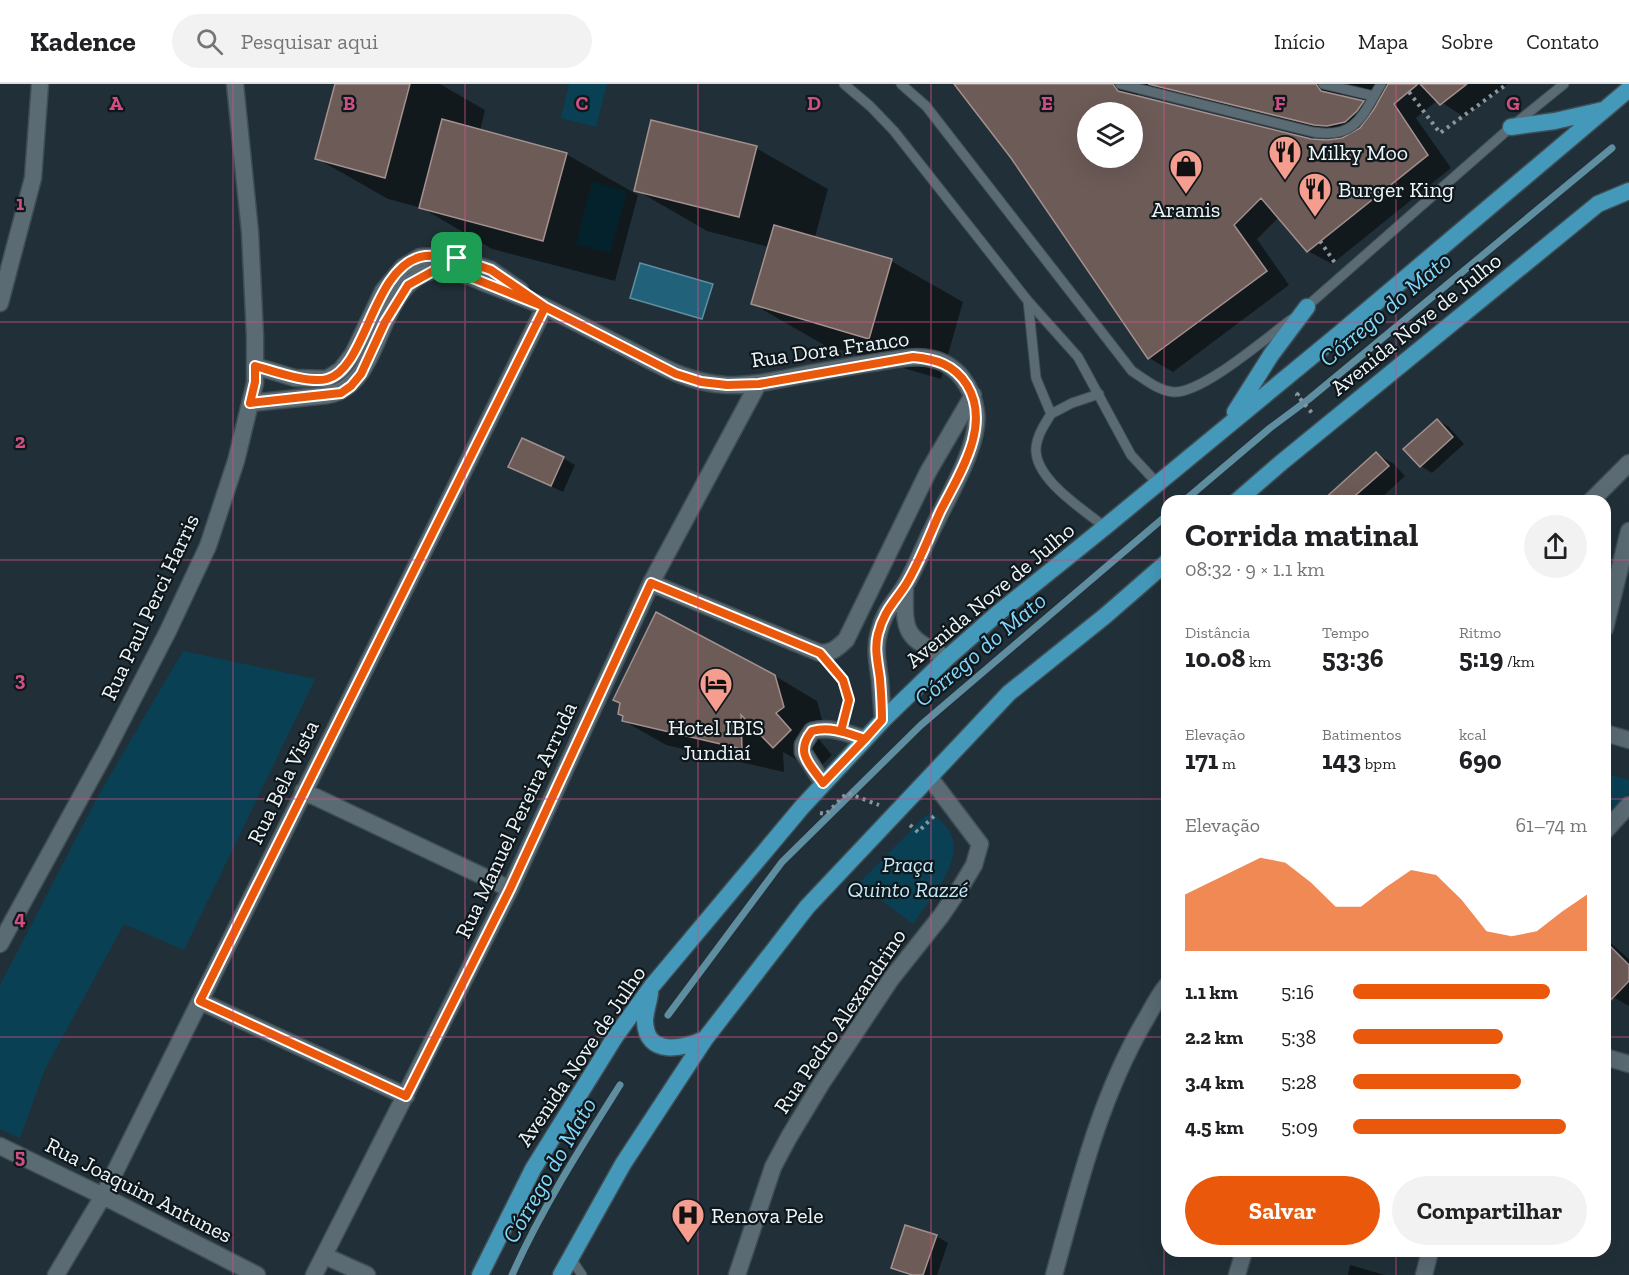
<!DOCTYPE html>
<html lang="pt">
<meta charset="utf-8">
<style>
body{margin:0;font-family:"Zilla Slab",serif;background:#f2f2f2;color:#202124;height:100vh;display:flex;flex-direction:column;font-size:22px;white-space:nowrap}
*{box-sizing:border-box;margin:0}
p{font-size:20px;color:#757577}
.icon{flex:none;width:33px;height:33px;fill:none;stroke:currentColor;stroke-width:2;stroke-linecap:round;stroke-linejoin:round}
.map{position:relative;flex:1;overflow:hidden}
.drawer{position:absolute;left:1161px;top:411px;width:450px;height:762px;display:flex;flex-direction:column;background:#fff;border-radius:18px;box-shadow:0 6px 24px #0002}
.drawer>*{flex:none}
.controls{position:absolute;left:1077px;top:18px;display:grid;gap:12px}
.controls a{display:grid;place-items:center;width:66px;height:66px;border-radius:50%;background:#fff;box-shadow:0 6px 24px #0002;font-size:30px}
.pin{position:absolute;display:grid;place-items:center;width:51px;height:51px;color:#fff;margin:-26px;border-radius:12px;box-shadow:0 3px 9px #0006}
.round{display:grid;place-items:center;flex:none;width:63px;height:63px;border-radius:32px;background:#f2f2f2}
.head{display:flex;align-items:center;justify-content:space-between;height:102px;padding:0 24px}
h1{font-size:33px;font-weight:700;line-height:45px}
.stats{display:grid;grid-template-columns:repeat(3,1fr);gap:9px;height:102px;padding:6px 24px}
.stats div{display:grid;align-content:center}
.stats b{font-size:26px;font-weight:700}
.stats small{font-size:16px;font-weight:400}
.stats p{font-size:16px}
.chart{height:168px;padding:12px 24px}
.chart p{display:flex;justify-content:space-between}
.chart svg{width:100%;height:108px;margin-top:6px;fill:#ea580c;opacity:.7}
.cta{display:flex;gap:12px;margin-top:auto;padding:12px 24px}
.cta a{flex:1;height:69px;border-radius:36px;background:#ea580c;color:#fff;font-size:24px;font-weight:700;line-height:69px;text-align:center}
.cta a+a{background:#f2f2f2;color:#202124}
ul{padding:0 24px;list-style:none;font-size:20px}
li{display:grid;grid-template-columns:96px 72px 1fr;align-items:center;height:45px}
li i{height:15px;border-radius:8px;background:#ea580c}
header{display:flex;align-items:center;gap:36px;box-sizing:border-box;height:84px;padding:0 30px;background:#fff;border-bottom:2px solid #e0e0e0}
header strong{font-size:28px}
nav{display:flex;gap:33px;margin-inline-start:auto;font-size:21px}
.search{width:420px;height:54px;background:#f2f2f2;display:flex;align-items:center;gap:15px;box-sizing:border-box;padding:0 21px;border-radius:33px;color:#757577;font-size:22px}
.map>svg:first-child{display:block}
</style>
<header>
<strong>Kadence</strong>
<div class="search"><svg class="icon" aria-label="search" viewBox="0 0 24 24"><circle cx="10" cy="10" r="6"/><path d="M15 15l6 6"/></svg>Pesquisar aqui</div>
<nav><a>Início</a><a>Mapa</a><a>Sobre</a><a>Contato</a></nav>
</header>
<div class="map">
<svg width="1629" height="1191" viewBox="0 0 1629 1191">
<rect width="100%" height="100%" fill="#213038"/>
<path fill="#094054" d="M569,0H607L596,43L561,34Z
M592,98L627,107L610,169L576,160Z
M183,567L315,595L184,866L124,840L45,985L20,1054L0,1045V901L98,712Z
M1605,689L1629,696V709L1605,731Z
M931,729C981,761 936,805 913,840L859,799L925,732Z"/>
<path fill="#22617a" stroke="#5f8ea1" stroke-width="1.5" d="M640,179L713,200L702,235L630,214Z"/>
<path fill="#0007" fill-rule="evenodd" d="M336,0H440L485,26L480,47L566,70L638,111L615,197L492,165L422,124L388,115L316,74Z
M955,0H1508L1464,33L1438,16L1416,34L1451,84L1332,180L1308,167L1279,133L1257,155L1289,201L1173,288L1149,274L1012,73ZM1146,6L1341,55L1328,57L1311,56L1137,13L1139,8ZM1349,6L1382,14L1376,25L1363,18L1341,13L1342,8ZM1088,28H1132V74H1088Z
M756,64L828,105L815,153L891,177L963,218L941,295L824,261L753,220L769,163L707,147L636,106Z
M1437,336L1449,343L1464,360L1432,389L1421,382Z
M1376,370L1394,380L1405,392L1378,417H1324Z
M563,374L575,381L563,408L510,383Z
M775,592L817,617L825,647L817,653L832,671L816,687L783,668L784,688L666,661L624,637Z
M1605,854L1629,875V922L1613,913L1605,904Z
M936,1152L948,1159L937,1191H907L893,1183Z
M1350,1181L1385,1191H1348Z"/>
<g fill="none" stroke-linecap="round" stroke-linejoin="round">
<path stroke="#5f8ea1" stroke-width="7" d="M1184,417L1270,344L1309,315L1612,64
M668,931L782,778L921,641L1167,431
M512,1191C542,1124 581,1063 620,1001"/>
</g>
<path fill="#6d5b58" stroke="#a4908d" stroke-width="1.5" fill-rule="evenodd" d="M335,0H410L385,94L315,75Z
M954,0H1113L1118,7L1311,55L1327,56L1342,54L1360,44L1374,25L1388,0H1418L1394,20L1428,71L1307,168L1261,114L1234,141L1267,187L1148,275L1011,74ZM1088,28H1132V74H1088Z
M1148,0H1316L1321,7L1364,17L1357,27L1345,38L1327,42L1314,41Z
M1420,0H1467L1440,21Z
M442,35L567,69L543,157L419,124Z
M651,36L757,62L739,133L634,107Z
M774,141L892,175L869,255L751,220Z
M1437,335L1453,353L1420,383L1403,365Z
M522,354L564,373L551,402L508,383Z
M1376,368L1389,382L1349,417H1322Z
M656,528L775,591L784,623L776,629L791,646L773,664L741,631L742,665L622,637L623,632L618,630L620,619L613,616Z
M1605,857L1629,881V897L1605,922Z
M905,1141L937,1151L923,1191H912L891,1184Z"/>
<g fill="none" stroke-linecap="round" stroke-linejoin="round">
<g stroke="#3f4d54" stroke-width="11">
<path id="service" d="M844,0L870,22L894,47L1028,217L1078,273L1131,371L1157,399
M901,0L926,22L1132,287C1146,296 1157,306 1173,308C1202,310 1267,253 1292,235
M1120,0L1313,48C1356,55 1362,32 1381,0
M1323,0L1374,12
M1028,217L1036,294L1051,330C1044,341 1037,352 1036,364C1034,395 1084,426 1105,443
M1305,224L1511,43L1564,0
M1051,330L1072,319L1099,310
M570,1173L582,1191"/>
</g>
<g stroke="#3f4d54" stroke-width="19">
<path id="minor" d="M0,219L33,94L40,0
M255,282L295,294L327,295L341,286L353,270L383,207L403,183L420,173L439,172L457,174L491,186L520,206
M250,319L328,311C385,301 375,198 435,186C452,183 472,194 487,200C508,208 529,215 549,225C576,238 602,252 628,265C660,282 689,299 726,301C750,302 773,297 797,292C824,287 851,282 879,278C897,275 915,271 933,275C958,281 973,304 976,328C981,359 946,416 932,446C923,464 916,483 906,500C895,519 885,524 879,548C874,565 878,580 880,597C881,610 882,623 883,636
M651,499L820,569C833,569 837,564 846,556L928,388L973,311
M905,502C904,550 904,552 947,574
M1605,649L1629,656
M823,699L803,668V661L812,647C830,642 847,649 865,655
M303,707L510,805
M1605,747L1629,721
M0,860L106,667L168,547L208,462L236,377L255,299V252L250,148L235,0
M200,917L406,1012
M1605,973L1629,980
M0,1062L103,1112L257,1191
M325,1172L367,1191
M56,1191L103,1112L545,223
M314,1191L510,805L651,499L758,300
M737,1191L773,1083L789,1053L821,1000L891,895L941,832L962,801L974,781L980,760L930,694
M1237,1191L1244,1167"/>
</g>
<g stroke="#3f4d54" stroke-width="19">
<path id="tertiary" d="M1591,417L1629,379
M1605,544L1629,447
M1054,1191C1078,1105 1098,1018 1143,940C1151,927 1157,913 1167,901
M1424,1191L1430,1167"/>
</g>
<g stroke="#3f4d54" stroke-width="19">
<path id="primary" d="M1511,43L1555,37L1603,26
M1235,328L1271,271L1307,223
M1237,417L1282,378L1598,120L1629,107
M650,909C649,918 645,928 645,937C646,974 684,964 705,955
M480,1191L533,1085L615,953L652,902L802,723L883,636L947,574L997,530L1105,443L1339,250L1629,5
M561,1191L623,1080L678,996L705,955L807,823L1009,609L1105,532L1167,478"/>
</g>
<path stroke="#8a969d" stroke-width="4" stroke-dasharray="3 4.5" stroke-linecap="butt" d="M1409,8L1440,49L1507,0
M1320,157L1335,179
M1299,309L1297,311L1312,329
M833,586C847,601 850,611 846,631
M820,729L826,730L847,709L879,721
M910,741L918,748L935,731"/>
<use href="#service" stroke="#5a6b74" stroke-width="9"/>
<use href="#minor" stroke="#5a6b74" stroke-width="16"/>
<use href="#tertiary" stroke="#5a6b74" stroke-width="16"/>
<use href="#primary" stroke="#4499ba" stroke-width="16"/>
</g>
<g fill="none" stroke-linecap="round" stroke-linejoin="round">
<g stroke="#fff" stroke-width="12">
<path id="route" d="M457,174C446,173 432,170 420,173C372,186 366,285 327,295C309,300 273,287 255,282V298L250,319L341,309L351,302L361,290L385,238L408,201L435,186L455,187L545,223L200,917L406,1012L510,805L651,499L820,569L843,596L849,616L841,647L865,655L823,699C810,680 794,669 812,647C830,642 847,649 865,655L882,636C882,622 881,608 880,595C878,579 874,565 878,550C884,527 893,520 905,502C919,480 929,452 940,428C959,390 992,342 967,301C954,280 935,275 913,273L759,300L727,301L701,298L676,290L545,223L491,186L457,174"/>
</g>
<use href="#route" stroke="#ea580c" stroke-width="8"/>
</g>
<path fill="none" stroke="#cc5083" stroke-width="1.5" stroke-opacity="0.55" d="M233,0V1191M465,0V1191M698,0V1191M931,0V1191M1164,0V1191M1396,0V417M0,238H1629M0,476H1167M1605,476H1629M0,715H1167M1605,715H1629M0,953H1167M1605,953H1629M1396,1167V1191"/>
<defs>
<g id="restaurant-pin" transform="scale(1.725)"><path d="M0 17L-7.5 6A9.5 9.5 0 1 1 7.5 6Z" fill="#f59d8f" stroke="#10171a"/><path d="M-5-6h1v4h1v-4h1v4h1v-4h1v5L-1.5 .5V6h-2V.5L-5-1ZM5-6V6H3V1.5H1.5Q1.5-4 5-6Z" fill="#111"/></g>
<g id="shop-pin" transform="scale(1.725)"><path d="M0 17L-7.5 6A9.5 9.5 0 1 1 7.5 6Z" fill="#f59d8f" stroke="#10171a"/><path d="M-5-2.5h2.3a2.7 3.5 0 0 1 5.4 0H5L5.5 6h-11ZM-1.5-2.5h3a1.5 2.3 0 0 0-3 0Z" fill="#111"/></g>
<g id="hotel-pin" transform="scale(1.725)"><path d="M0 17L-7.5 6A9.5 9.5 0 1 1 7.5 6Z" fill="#f59d8f" stroke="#10171a"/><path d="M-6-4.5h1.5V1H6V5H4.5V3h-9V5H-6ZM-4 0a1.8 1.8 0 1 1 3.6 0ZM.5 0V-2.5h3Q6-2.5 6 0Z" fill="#111"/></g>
<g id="hospital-pin" transform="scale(1.725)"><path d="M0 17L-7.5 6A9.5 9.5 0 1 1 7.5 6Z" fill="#f59d8f" stroke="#10171a"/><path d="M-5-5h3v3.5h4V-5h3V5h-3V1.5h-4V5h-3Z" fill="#111"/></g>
</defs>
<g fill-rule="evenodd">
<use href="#restaurant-pin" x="1285" y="68"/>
<use href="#shop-pin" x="1186" y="82"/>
<use href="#restaurant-pin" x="1315" y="105"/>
<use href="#hotel-pin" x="716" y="600"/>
<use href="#hospital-pin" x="688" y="1131"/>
</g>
<g text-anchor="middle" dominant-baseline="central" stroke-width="4.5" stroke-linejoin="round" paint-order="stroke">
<g font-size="22" fill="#ecf6fb" stroke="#10171a" text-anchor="start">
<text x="1308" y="68">Milky Moo</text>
<text x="1338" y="105">Burger King</text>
<text x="1186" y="125" text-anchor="middle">Aramis</text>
<text x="716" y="643" text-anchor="middle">Hotel IBIS<tspan x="716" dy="25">Jundiaí</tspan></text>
<text x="711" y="1131">Renova Pele</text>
</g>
<g font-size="22" fill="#ecf6fb" stroke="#10171a">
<text transform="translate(1416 240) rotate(-39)">Avenida Nove de Julho</text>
<text transform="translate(830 265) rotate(-8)">Rua Dora Franco</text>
<text transform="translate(990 511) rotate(-40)">Avenida Nove de Julho</text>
<text transform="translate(150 523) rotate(-65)">Rua Paul Perci Harris</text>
<text transform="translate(283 698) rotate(-64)">Rua Bela Vista</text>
<text transform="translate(516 736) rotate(-65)">Rua Manuel Pereira Arruda</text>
<text transform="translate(840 937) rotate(-56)">Rua Pedro Alexandrino</text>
<text transform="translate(581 972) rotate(-56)">Avenida Nove de Julho</text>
<text transform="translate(139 1106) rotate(27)">Rua Joaquim Antunes</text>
</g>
<g font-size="22" font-style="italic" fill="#c1eafd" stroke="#10171a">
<text x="908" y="780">Praça<tspan x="908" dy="25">Quinto Razzé</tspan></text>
</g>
<g font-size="24" font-style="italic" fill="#81d7fd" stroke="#10171a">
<text transform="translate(1385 225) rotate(-40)">Córrego do Mato</text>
<text transform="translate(980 565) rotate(-40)">Córrego do Mato</text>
<text transform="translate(549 1086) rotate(-60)">Córrego do Mato</text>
</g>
</g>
<g font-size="20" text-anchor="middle" font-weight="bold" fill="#cc5083" stroke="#10171a" stroke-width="4.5" stroke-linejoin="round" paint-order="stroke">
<text x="116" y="26">A</text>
<text x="349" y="26">B</text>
<text x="582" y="26">C</text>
<text x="814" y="26">D</text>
<text x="1047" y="26">E</text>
<text x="1280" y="26">F</text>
<text x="1513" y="26">G</text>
<text x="20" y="126">1</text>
<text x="20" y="364">2</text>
<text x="20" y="602">3</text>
<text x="20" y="841">4</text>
<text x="20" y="1079">5</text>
</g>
</svg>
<div class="controls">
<a><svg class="icon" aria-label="layers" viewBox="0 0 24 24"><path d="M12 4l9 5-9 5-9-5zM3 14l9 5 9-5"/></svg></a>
</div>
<div class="pin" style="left:457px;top:174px;background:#1e9e55"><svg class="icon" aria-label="arrive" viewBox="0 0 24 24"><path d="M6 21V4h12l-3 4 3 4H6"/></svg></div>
<section class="drawer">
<div class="head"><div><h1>Corrida matinal</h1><p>08:32 · 9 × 1.1 km</p></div><a class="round"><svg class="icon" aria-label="share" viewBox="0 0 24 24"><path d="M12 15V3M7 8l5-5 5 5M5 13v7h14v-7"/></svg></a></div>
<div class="stats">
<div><p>Distância</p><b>10.08<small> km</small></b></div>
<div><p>Tempo</p><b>53:36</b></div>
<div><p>Ritmo</p><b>5:19<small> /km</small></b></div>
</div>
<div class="stats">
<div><p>Elevação</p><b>171<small> m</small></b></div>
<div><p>Batimentos</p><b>143<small> bpm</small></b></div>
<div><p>kcal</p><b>690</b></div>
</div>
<div class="chart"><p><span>Elevação</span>61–74 m</p>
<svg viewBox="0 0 160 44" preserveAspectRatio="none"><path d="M0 44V21L10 16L20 11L30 6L40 8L50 16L60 26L70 26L80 18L90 11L100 13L110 23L120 36L130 38L140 36L150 28L160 21V44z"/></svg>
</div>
<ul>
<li><b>1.1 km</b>5:16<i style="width:84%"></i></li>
<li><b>2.2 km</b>5:38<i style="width:64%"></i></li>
<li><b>3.4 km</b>5:28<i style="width:72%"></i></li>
<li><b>4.5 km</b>5:09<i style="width:91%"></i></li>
</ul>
<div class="cta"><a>Salvar</a><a>Compartilhar</a></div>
</section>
</div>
